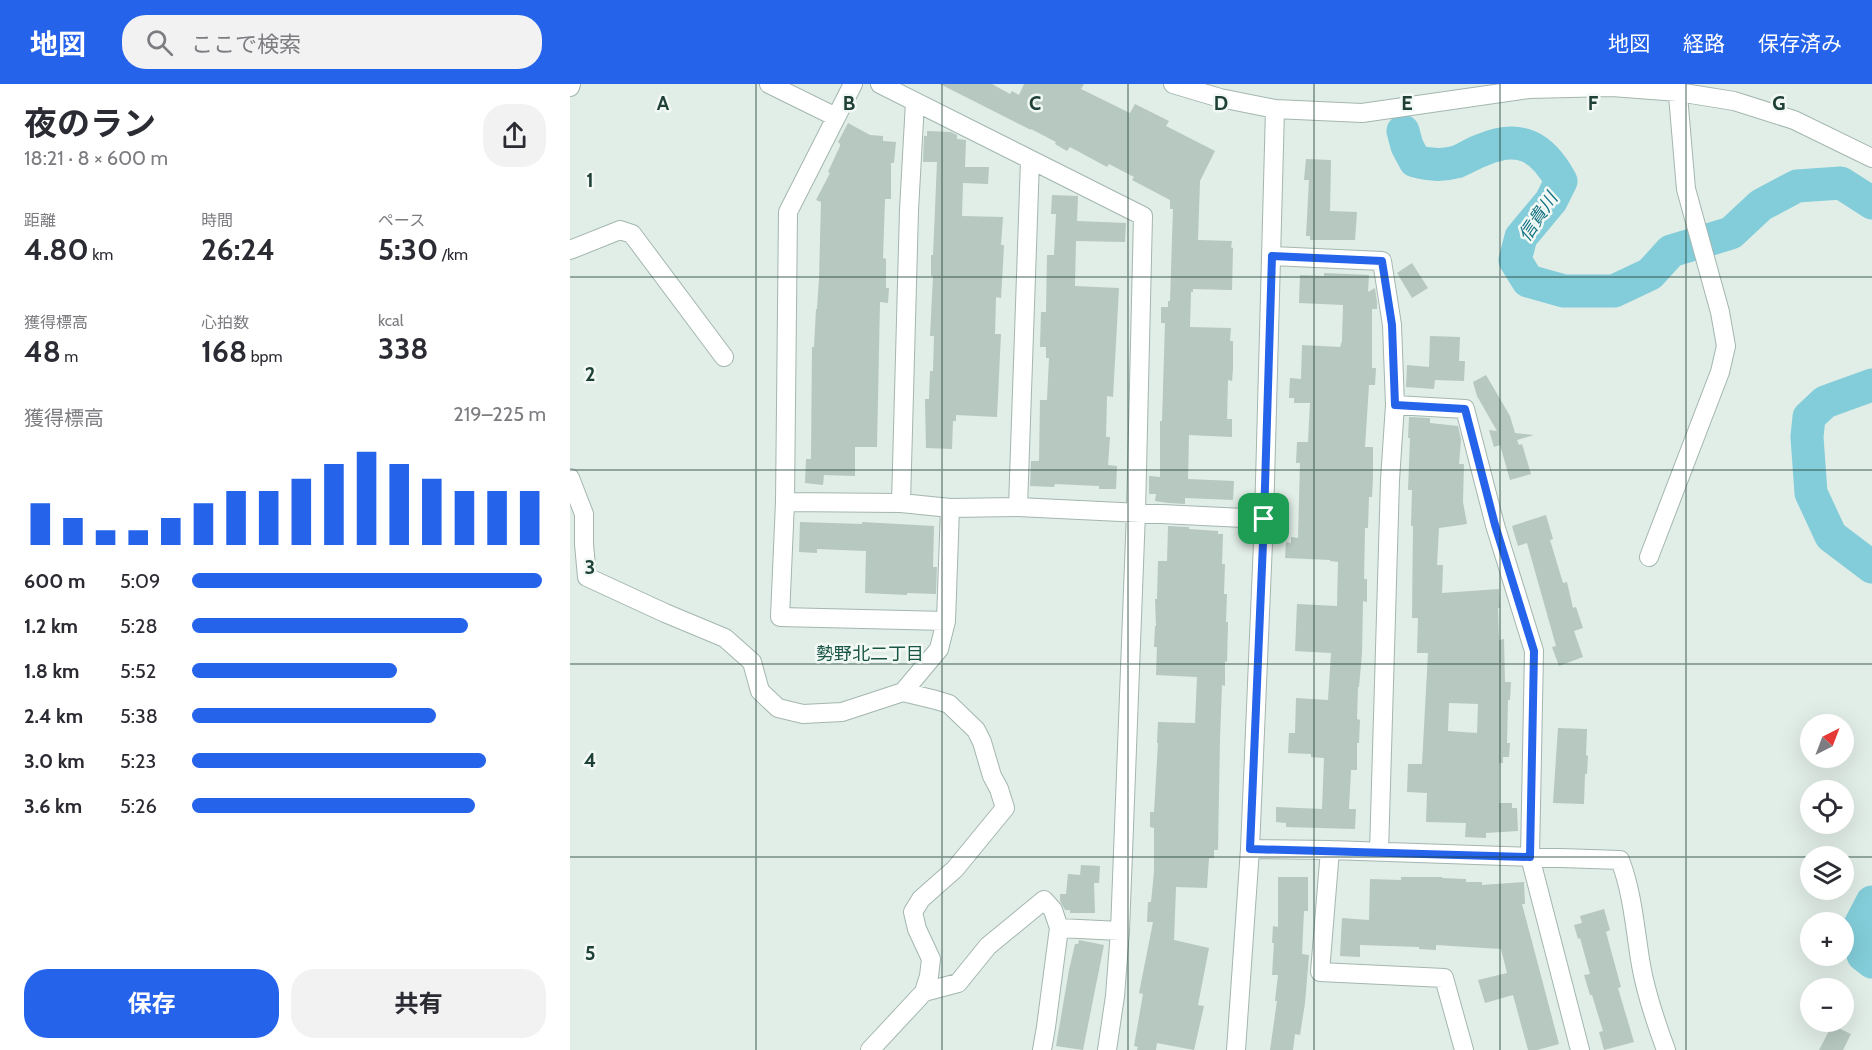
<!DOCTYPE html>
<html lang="ja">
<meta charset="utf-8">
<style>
body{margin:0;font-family:Cabin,"Noto Sans JP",sans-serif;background:#f2f2f3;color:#2b2b33;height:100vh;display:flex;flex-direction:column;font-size:22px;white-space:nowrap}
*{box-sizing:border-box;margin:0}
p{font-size:20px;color:#7c7c81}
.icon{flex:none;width:33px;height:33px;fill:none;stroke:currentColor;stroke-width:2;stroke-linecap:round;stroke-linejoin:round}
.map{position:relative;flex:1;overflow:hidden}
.panel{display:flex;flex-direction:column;background:#fff;width:570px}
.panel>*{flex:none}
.needle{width:39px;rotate:42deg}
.fabs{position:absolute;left:1230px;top:630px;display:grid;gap:12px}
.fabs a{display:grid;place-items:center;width:54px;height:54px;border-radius:50%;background:#fff;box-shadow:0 6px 24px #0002;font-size:30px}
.pin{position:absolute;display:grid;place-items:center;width:51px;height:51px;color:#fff;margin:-26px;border-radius:12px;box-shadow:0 3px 9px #0006}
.round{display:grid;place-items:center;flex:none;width:63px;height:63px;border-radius:24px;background:#f2f2f3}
.overview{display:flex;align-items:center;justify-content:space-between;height:102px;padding:0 24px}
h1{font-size:33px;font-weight:700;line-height:45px}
.metrics{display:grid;grid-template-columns:repeat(3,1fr);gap:9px;height:102px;padding:6px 24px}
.metrics div{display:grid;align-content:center}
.metrics b{font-size:30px;font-weight:700}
.metrics small{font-size:16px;font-weight:400}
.metrics p{font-size:16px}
.chart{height:168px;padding:12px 24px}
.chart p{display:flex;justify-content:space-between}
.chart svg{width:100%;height:108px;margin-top:6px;stroke:#2563eb;stroke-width:6}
.action{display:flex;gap:12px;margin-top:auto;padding:12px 24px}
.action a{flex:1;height:69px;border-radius:24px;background:#2563eb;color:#fff;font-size:24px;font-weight:700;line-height:69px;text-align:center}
.action a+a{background:#f2f2f3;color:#2b2b33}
ul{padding:0 24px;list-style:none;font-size:20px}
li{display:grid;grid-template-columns:96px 72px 1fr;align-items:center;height:45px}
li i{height:15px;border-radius:8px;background:#2563eb}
header{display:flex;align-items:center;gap:36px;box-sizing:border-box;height:84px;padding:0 30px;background:#2563eb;color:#fff}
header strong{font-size:28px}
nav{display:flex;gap:33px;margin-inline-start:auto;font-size:21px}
.search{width:420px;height:54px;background:#f2f2f3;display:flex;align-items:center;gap:15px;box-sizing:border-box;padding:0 21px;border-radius:24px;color:#7c7c81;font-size:22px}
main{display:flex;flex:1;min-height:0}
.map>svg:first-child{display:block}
</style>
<header>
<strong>地図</strong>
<div class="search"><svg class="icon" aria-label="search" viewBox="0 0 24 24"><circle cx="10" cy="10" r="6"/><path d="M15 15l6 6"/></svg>ここで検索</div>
<nav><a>地図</a><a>経路</a><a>保存済み</a></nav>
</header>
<main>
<section class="panel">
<div class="overview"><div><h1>夜のラン</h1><p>18:21 · 8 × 600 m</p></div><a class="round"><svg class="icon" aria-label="share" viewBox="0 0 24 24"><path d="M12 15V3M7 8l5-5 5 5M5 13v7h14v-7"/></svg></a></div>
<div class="metrics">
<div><p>距離</p><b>4.80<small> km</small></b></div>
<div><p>時間</p><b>26:24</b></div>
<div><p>ペース</p><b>5:30<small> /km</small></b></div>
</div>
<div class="metrics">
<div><p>獲得標高</p><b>48<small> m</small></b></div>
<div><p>心拍数</p><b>168<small> bpm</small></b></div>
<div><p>kcal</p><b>338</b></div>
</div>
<div class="chart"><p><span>獲得標高</span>219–225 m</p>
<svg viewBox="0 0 160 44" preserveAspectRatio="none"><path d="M5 44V27M15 44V33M25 44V38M35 44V38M45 44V33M55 44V27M65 44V22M75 44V22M85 44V17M95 44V11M105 44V6M115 44V11M125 44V17M135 44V22M145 44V22M155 44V22"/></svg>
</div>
<ul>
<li><b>600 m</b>5:09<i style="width:99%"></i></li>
<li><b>1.2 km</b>5:28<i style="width:78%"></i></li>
<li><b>1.8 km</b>5:52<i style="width:58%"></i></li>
<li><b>2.4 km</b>5:38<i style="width:69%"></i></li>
<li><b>3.0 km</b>5:23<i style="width:83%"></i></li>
<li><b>3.6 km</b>5:26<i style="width:80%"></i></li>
</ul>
<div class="action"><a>保存</a><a>共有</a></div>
</section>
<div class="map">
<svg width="1302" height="966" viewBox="0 0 1302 966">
<rect width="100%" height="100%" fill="#e1ede7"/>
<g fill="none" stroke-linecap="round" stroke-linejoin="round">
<path stroke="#82cdd9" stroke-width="33" d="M833,47L837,62L845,77C859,81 872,82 886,78C895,75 903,69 912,66C950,50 972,62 991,97L981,117L951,153L945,176L958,197L994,207H1044L1080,190L1101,167L1161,149L1191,121L1227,102L1271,99L1302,119
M1302,301L1255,318L1239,333L1237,353L1241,409L1261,452L1302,483
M1302,818L1289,843L1293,871L1302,878"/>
</g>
<path fill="#b6c8c0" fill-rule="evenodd" d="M370,0H422L440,10L442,7L449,11L454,0H514L511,5L560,29L565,20L599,37L596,42L645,67L630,97L628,156L662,157L661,163L663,164L662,206L623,205V208H621L620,243L661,244L660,257H663V285L662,297L658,296L657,335H662V353L619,351L618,395L664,397L663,416L615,414V420L599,419L585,417L586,410H579V392L590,393V337H592L595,239H591V223H598V217H600L603,125H600V116L562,96L564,93L539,80L537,83L500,63L497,67L485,60L486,58L461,45V46Z
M278,39L300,51L313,52V57L326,58L324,79H321V115H315L313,174L316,175V204H319L318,219L310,218L307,363H285V392L254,391L253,401L235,399L236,375H241L242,263H244L246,225H247L249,195L251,118L246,116L260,89L258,88L270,62V60L268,58Z
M357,47L381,48L387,51V55L396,56L395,83H419L418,100L393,99L392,132L433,133L431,161H434L433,180L431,214L426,213L425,250H431L427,333L386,331V337H383L382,365L356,364L355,315H359L360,287H363L364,252H360L363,192H361V171H363L367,78H353L354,52H357Z
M736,75L761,76L760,127L787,128L785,156H740V152H736L739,96H734Z
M482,111L508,112L507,137L556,139L555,158L506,157L505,199V202L549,204L543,313L537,312L536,353H540L538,381L547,382L546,405H529V402L485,400L484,403L460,402L461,377H469L470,316H477L479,274H476V263H470L471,228H476L477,171H484L486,130H481Z
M842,179L858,204L842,214L827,189Z
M754,189L799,191L798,208L805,204L807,218V225H802V284H806L805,301H799L795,363H803V393L802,413H799L798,444H795L794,495H797V518L793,517L792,570L789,603H788L787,635L790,636L789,659H787V686H781L779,725H786L785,745L716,743V739L706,738V723L752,725L754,674L741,673V670L718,669L719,649H725L726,614L758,616L761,569L725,567L727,520L767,522L768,478L760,477V476L715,474L716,458L721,459V453L728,454L730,379H726L727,358H738L740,319H724V314H719L720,294L731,295L732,261L770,263L772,257L773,221L729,219L730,191L754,192Z
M860,252L890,253L889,277H895L894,297L865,296L864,305L836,303L837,281L859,283Z
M916,291L940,332L945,349L964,351L947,356L949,361L952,360L961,390L940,396L930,361L924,363L919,346L927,347L907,312L903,298Z
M839,333L860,334V339L888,342L891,355L889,380H894L893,418L897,440L869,444L867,481H873L872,509L929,505L930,524H928L929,556L934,555L935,598H941L940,616H938L937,659H940L939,673H933V679H929V719H942V724H947L948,747L916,749V754L895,753L896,739L856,738L857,709L837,708L838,680H852L858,569H847L848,534H842L843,442H841L842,406H838L840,354H838ZM879,619L908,620L907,649L878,647Z
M976,431L983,455L980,456L993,499L997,498L1003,524L1006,523L1013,544L1004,547L1013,573L989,582L982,563L986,562L957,459L948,462L942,442Z
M230,438L292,440V438L364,442L363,483H367L366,510L337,509V511L295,509L296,467L247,465V469L229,468Z
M598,442L619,443V445L648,447V450H653L652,480H655L654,510H657L656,538H658L657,578L655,577V602L652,601L650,654L648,766H644V774H639L637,804L606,803L604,856L639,864L628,921L634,922L624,966L587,959L586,966H567L568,963L564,962L573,910L569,909L583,838H577L578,818H581L584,788V744L580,743V728H584L588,659H587L588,638L625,639L627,593L586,591L587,563H584L585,542H586L585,515H587L588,477H597Z
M988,644L1017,645L1016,671L1018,672L1017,690H1015L1014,720L983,719Z
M511,781L530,782L529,799H524L525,829H500V826H495L490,817V810H496L498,790L510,791Z
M708,793H738V827H734L732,870L739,871L735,919L730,951L725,950L723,966H700L707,917H705L708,891H702L704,859H702L703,842L708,843Z
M831,793H872V794L896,795V798H912V801L954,798L955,820H952L989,960L967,966H958L943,911L915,919L908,896L937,889L931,865L866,861V866L849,865V863L790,861V873L770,872L772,834L799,836L800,795L831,796Z
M1034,825L1040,846L1036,848L1051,903L1048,904L1064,958L1034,966L1029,948L1033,947L1022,911H1020L1014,891L1020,890L1010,854L1008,855L1004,841L1012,839L1010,832Z
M509,856L534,861L513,966L486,962L499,886L505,860H508Z
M1262,941L1281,950L1273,966H1249Z"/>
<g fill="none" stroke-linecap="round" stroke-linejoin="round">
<g stroke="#a3b6af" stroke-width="20">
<path id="minor" d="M199,0L266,33
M283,0L218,128L215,418L210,533L376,537
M310,0L573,132L566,428L550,847L545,912L537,966
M603,0L650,14L705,25L694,435L680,765L666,966
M0,3L1,0
M705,25L792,29L959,5L1042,3L1108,8L1164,17L1224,36L1302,74
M0,166L50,146L62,150L154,273
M702,172L812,177L822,241L825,321L820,396L809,768
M825,321L895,325L925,441L964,567L960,773L1010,966
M0,394L14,430V460L17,493L95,529L155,554L182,578L190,607L208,624L233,630L272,628L333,608L369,565L376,537L380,424
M215,418L331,419L380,424L448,423L694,435
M331,419L339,126L345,18
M448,423L460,76
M1079,473L1150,288L1156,262L1150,228L1116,105L1107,0
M333,608L366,616L379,620L406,646L412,658L422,692L429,705L435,724L385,785L351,815L343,828L347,845L361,875L359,892L354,908
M680,765L760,766L1050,776C1063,810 1065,846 1071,881C1076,910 1086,939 1096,966
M760,766L750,888L874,894L894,966
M489,844L550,847
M300,966L354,908L388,899L418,862L474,816L483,826L489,844L476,943L472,966"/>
</g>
<use href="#minor" stroke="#fff" stroke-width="18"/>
</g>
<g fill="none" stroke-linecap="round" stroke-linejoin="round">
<g stroke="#fff" stroke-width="12">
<path id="route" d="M702,172L812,177L822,241L825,321L895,325L925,441L964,567L960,773L680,765L694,435Z"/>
</g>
<use href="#route" stroke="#2563eb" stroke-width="8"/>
</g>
<path fill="none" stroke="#1f4037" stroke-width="1.5" stroke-opacity="0.55" d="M186,0V966M372,0V966M558,0V966M744,0V966M930,0V966M1116,0V966M0,193H1302M0,386H1302M0,580H1302M0,773H1240M1274,773H1302"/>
<g text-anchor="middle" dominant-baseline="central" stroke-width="5" stroke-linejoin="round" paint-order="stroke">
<g font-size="18" font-style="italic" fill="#127283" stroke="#f2f9f5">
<text transform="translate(968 133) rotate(-56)">信貴川</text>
</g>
<g font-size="18" fill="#185545" stroke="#f2f9f5">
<text x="300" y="570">勢野北二丁目</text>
</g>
</g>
<g font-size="20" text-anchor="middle" font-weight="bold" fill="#1f4037" stroke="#f2f9f5" stroke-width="5" stroke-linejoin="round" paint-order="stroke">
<text x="93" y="26">A</text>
<text x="279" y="26">B</text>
<text x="465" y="26">C</text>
<text x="651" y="26">D</text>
<text x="837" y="26">E</text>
<text x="1023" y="26">F</text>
<text x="1209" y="26">G</text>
<text x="20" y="103">1</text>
<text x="20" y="297">2</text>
<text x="20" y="490">3</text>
<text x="20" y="683">4</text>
<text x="20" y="876">5</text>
</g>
</svg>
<div class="fabs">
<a><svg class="needle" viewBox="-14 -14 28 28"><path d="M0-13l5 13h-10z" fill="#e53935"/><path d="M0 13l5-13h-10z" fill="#7c7c81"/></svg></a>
<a><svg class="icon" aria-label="locate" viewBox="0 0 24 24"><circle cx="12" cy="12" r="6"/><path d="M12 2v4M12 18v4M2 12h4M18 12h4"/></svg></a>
<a><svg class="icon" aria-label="layers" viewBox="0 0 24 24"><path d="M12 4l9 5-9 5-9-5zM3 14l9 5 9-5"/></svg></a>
<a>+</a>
<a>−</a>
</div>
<div class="pin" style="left:694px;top:435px;background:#1e9e55"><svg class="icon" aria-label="arrive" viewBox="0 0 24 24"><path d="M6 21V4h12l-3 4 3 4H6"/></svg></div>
</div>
</main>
